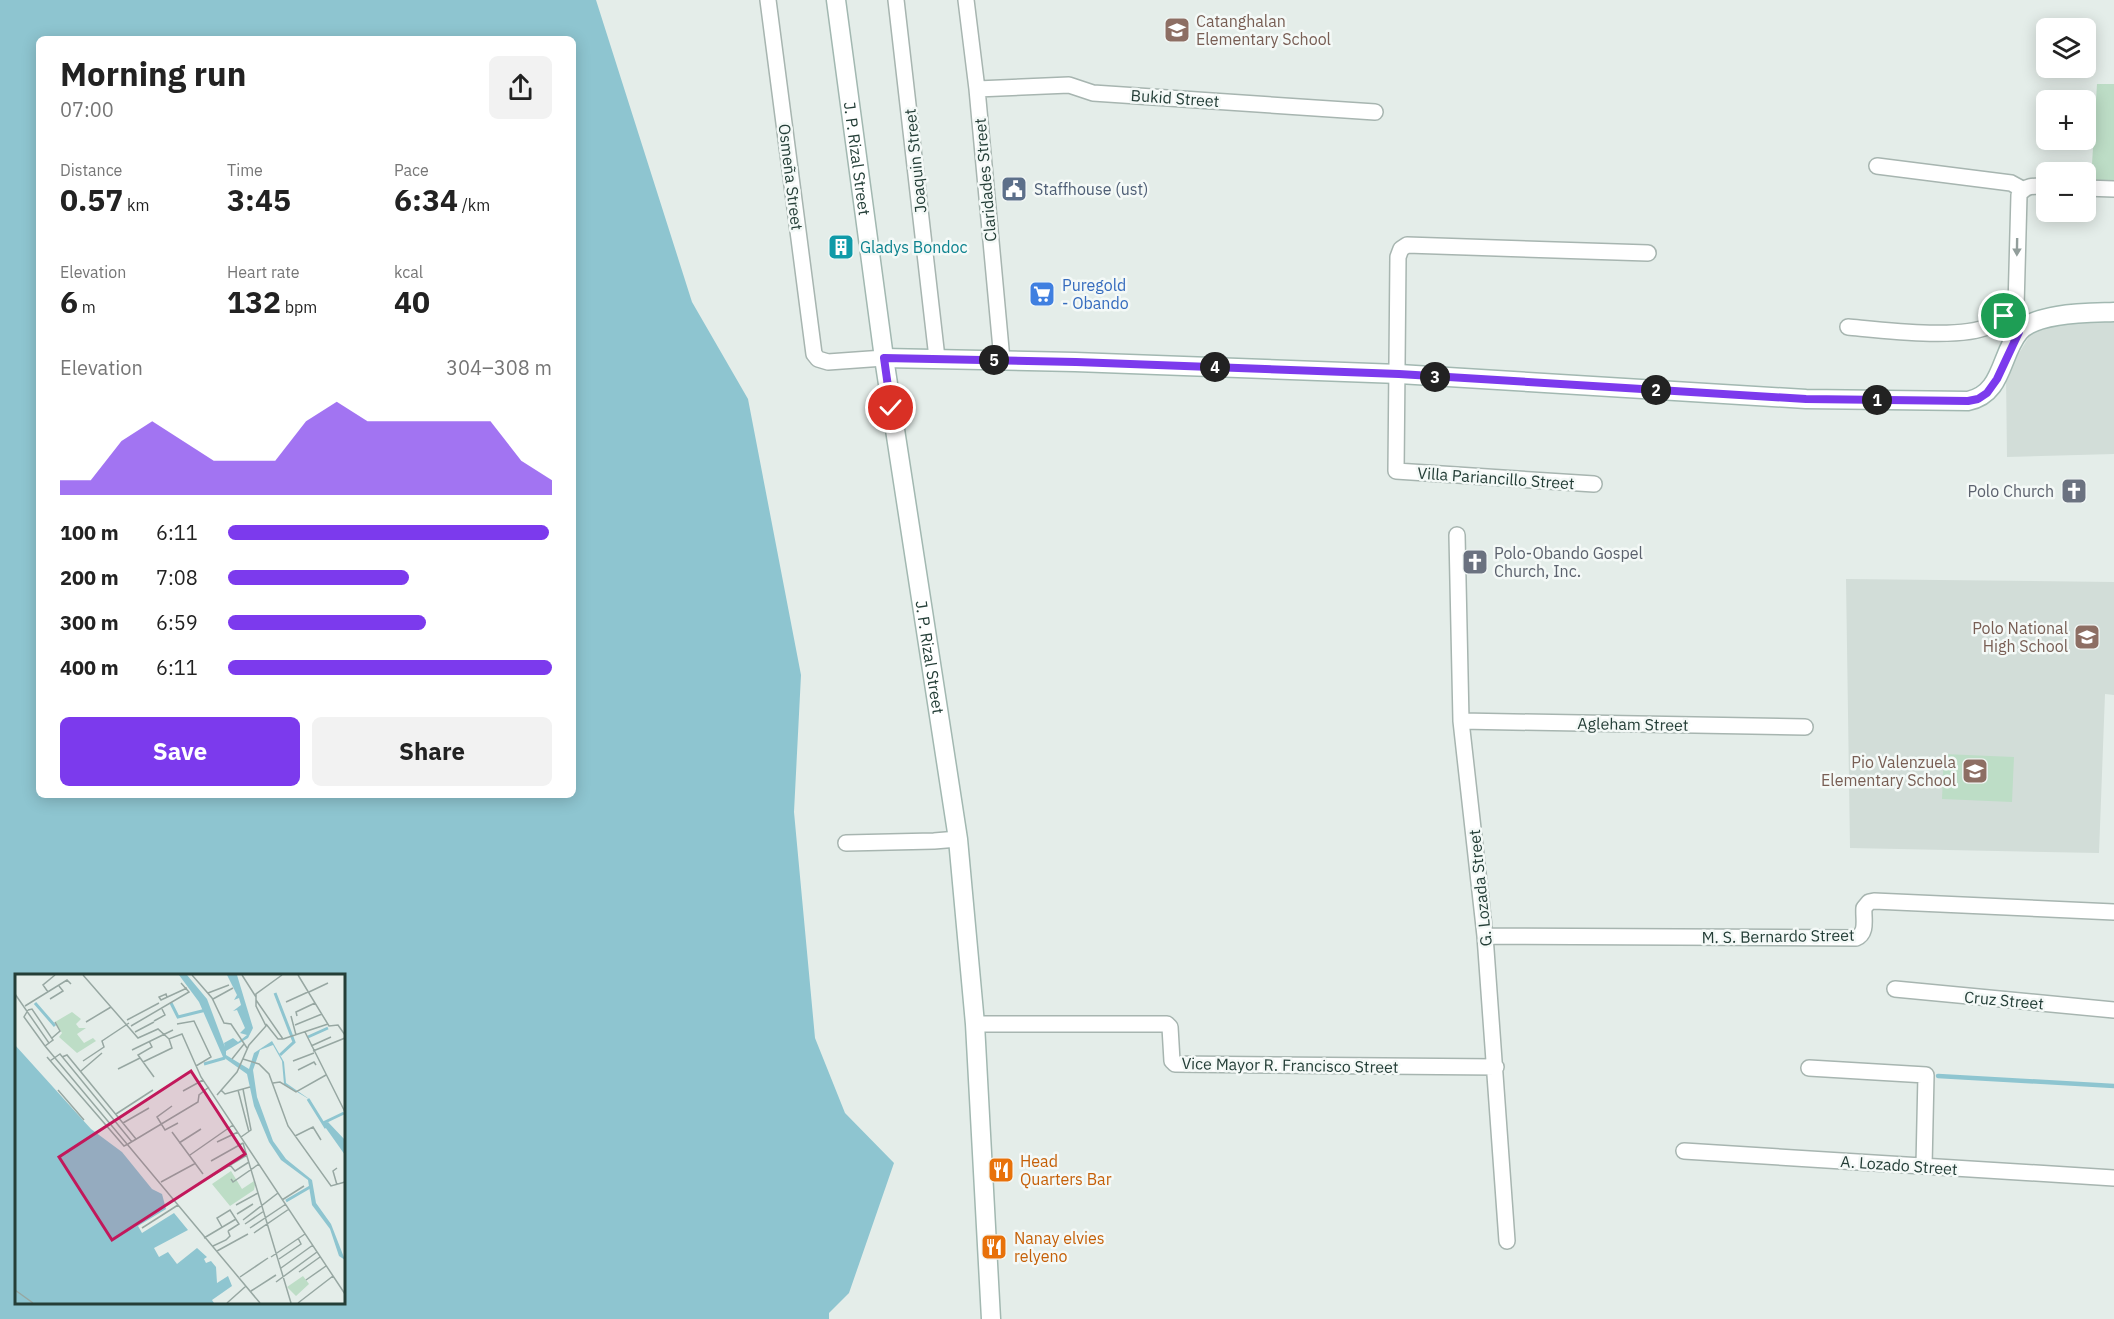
<!DOCTYPE html>
<meta charset="utf-8">
<style>
body{margin:0;font-family:"IBM Plex Sans",sans-serif;background:#f2f2f2;color:#222;height:100vh;display:flex;flex-direction:column;font-size:22px;white-space:nowrap}
*{box-sizing:border-box;margin:0}
p{font-size:20px;color:#767676}
.icon{flex:none;width:33px;height:33px;fill:none;stroke:currentColor;stroke-width:2;stroke-linecap:round;stroke-linejoin:round}
.map{position:relative;flex:1;overflow:hidden}
.details{position:absolute;left:36px;top:36px;width:540px;height:762px;display:flex;flex-direction:column;background:#fff;border-radius:9px;box-shadow:0 3px 15px #0003}
.details>*{flex:none}
.buttons{position:absolute;left:2036px;top:18px;display:grid;gap:12px}
.buttons a{display:grid;place-items:center;width:60px;height:60px;border-radius:9px;background:#fff;box-shadow:0 3px 15px #0003;font-size:30px}
.pin{position:absolute;display:grid;place-items:center;width:51px;height:51px;color:#fff;margin:-26px;border:3px solid #fff;border-radius:50%;box-shadow:0 2px 6px #0007}
.km{position:absolute;width:30px;height:30px;margin:-15px;border-radius:50%;background:#222;color:#fff;font-size:16px;line-height:30px;text-align:center}
.round{display:grid;place-items:center;flex:none;width:63px;height:63px;border-radius:9px;background:#f2f2f2}
.headline{display:flex;align-items:center;justify-content:space-between;height:102px;padding:0 24px}
h1{font-size:33px;font-weight:700;line-height:45px}
.stats{display:grid;grid-template-columns:repeat(3,1fr);gap:9px;height:102px;padding:6px 24px}
.stats div{display:grid;align-content:center}
.stats b{font-size:30px;font-weight:700}
.stats small{font-size:16px;font-weight:400}
.stats p{font-size:16px}
.chart{height:168px;padding:12px 24px}
.chart p{display:flex;justify-content:space-between}
.chart svg{width:100%;height:108px;margin-top:6px;fill:#7c3aed;opacity:.7}
.button{display:flex;gap:12px;margin-top:auto;padding:12px 24px}
.button a{flex:1;height:69px;border-radius:9px;background:#7c3aed;color:#fff;font-size:24px;font-weight:700;line-height:69px;text-align:center}
.button a+a{background:#f2f2f2;color:#222}
ul{padding:0 24px;list-style:none;font-size:20px}
li{display:grid;grid-template-columns:96px 72px 1fr;align-items:center;height:45px}
li i{height:15px;border-radius:8px;background:#7c3aed}
.map>svg:first-child{display:block}
</style>
<div class="map">
<svg width="2114" height="1319" viewBox="0 0 2114 1319">
<rect width="100%" height="100%" fill="#e4ede9"/>
<path fill="#d2ddd8" d="M2114,321V454L2007,457L2006,375L2030,335L2052,324Z
M1846,579L2114,582V695L2105,694L2099,853L1850,848Z"/>
<path fill="#bdddc6" d="M2097,84H2114V180H2091Z
M1944,754L2014,757L2012,802L1942,799Z"/>
<path fill="#8ec5d0" fill-rule="evenodd" d="M0,0H596L692,302L748,399L801,675L794,812L815,1038L845,1113L894,1163L849,1293L829,1313V1319H0ZM39,39H573V795H39ZM16,976H344V1302H16Z"/>
<g fill="none" stroke-linecap="round" stroke-linejoin="round">
<path stroke="#8ec5d0" stroke-width="4.5" d="M1938,1076L2114,1086"/>
<g stroke="#a7b5b0" stroke-width="18">
<path id="minor" d="M768,0L814,354L818,359L828,362L884,358
M896,0L937,358
M966,0L977,89L1002,360
M977,89L1069,85L1093,93L1375,112
M1877,166L2011,183L2022,189
M2085,188L2114,189
M1848,327C1881,330 1961,340 1989,326C1998,322 2007,314 2016,307
M2019,332L2016,307L2019,195C2026,184 2035,186 2046,187
M1594,484L1396,471L1398,257L1401,249L1407,245L1648,253
M1457,535L1461,721L1485,936L1507,1241
M1461,721L1805,727
M846,843L934,841L958,839
M1485,936L1856,938C1868,933 1863,918 1864,908L1869,902L1874,901L2114,912
M1895,989L2114,1010
M975,1024H1167L1170,1027L1172,1061L1175,1064L1496,1067
M1809,1068L1926,1075L1924,1166
M1684,1151L2114,1178"/>
</g>
<g stroke="#a2b8b1" stroke-width="21">
<g id="secondary">
<path id="s1" d="M836,0L884,358L958,839L975,1024L991,1319"/>
<path d="M884,358L1075,362L1399,374L1806,399L1968,401C2003,394 2000,355 2019,332C2036,312 2090,313 2114,312"/>
</g>
</g>
<use href="#minor" stroke="#fff" stroke-width="15"/>
<use href="#secondary" stroke="#fff" stroke-width="18"/>
</g>
<defs><path id="oneway-solid" d="M-6-.8H1V-3.2L6.5 0L1 3.2V.8H-6Z" transform="scale(1.5)"/></defs>
<use fill="#929e9b" href="#oneway-solid" transform="translate(2017 247) rotate(91)"/>
<g fill="none" stroke-linecap="round" stroke-linejoin="round">
<g stroke="#fff" stroke-width="12">
<path id="route" d="M891,408L884,358L1076,362L1399,374L1806,399L1968,401L1978,399L1987,393L1997,379L2019,332L2016,307L2004,316"/>
</g>
<use href="#route" stroke="#7c3aed" stroke-width="8"/>
</g>
<defs>
<g id="school-square" transform="scale(1.35)"><rect x="-9" y="-9" width="18" height="18" rx="4" fill="#8d6e63" stroke="#f4f9f7"/><path d="M0-5L7-2L0 1L-7-2ZM-4 1L0 2.5L4 1V4Q0 6-4 4Z" fill="#fff"/></g>
<g id="civic-square" transform="scale(1.35)"><rect x="-9" y="-9" width="18" height="18" rx="4" fill="#5c6f8a" stroke="#f4f9f7"/><path d="M-.6-6.5H3V-4.5H.6V-3L4-1V1h2V6H-6V1h2V-1L-.6-3ZM-1.2 2.5V6h2.4V2.5Z" fill="#fff"/></g>
<g id="building-square" transform="scale(1.35)"><rect x="-9" y="-9" width="18" height="18" rx="4" fill="#0f9aa8" stroke="#f4f9f7"/><path d="M-4-6H4V6H1V3H-1V6H-4ZM-2.5-4.3h1.7v1.8h-1.7ZM.8-4.3h1.7v1.8H.8ZM-2.5-1h1.7V.8h-1.7ZM.8-1h1.7V.8H.8Z" fill="#fff"/></g>
<g id="supermarket-square" transform="scale(1.35)"><rect x="-9" y="-9" width="18" height="18" rx="4" fill="#3f7fe0" stroke="#f4f9f7"/><path d="M-6-5.5h2.5l.6 2H6L4.5 2H-2.5L-4.4-4H-6ZM-1.5 3.2a1.3 1.3 0 1 0 .1 0ZM3 3.2a1.3 1.3 0 1 0 .1 0Z" fill="#fff"/></g>
<g id="church-square" transform="scale(1.35)"><rect x="-9" y="-9" width="18" height="18" rx="4" fill="#6b7280" stroke="#f4f9f7"/><path d="M-1.2-6h2.4v3.5h3.3v2.4h-3.3V6h-2.4V-.1h-3.3v-2.4h3.3Z" fill="#fff"/></g>
<g id="restaurant-square" transform="scale(1.35)"><rect x="-9" y="-9" width="18" height="18" rx="4" fill="#e8710a" stroke="#f4f9f7"/><path d="M-5-6h1v4h1v-4h1v4h1v-4h1v5L-1.5 .5V6h-2V.5L-5-1ZM5-6V6H3V1.5H1.5Q1.5-4 5-6Z" fill="#fff"/></g>
</defs>
<g fill-rule="evenodd">
<use href="#school-square" x="1177" y="30"/>
<use href="#civic-square" x="1014" y="189"/>
<use href="#building-square" x="841" y="247"/>
<use href="#supermarket-square" x="1042" y="294"/>
<use href="#church-square" x="2074" y="491"/>
<use href="#church-square" x="1475" y="562"/>
<use href="#school-square" x="2087" y="637"/>
<use href="#school-square" x="1975" y="771"/>
<use href="#restaurant-square" x="1001" y="1170"/>
<use href="#restaurant-square" x="994" y="1247"/>
</g>
<g text-anchor="middle" dominant-baseline="central" stroke-width="5" stroke-linejoin="round" paint-order="stroke">
<g font-size="16" fill="#785e54" stroke="#f4f9f7" text-anchor="end">
<text x="1196" y="21" text-anchor="start">Catanghalan<tspan x="1196" dy="18">Elementary School</tspan></text>
<text x="2068" y="628">Polo National<tspan x="2068" dy="18">High School</tspan></text>
<text x="1956" y="762">Pio Valenzuela<tspan x="1956" dy="18">Elementary School</tspan></text>
</g>
<g font-size="16" fill="#243e37" stroke="#f4f9f7">
<text transform="translate(1175 98) rotate(4)">Bukid Street</text>
<text stroke="none"><textPath href="#s1" startOffset="160">J. P. Rizal Street</textPath></text>
<text transform="translate(915 161) rotate(-96)">Joaquin Street</text>
<text transform="translate(791 177) rotate(83)">Osmeña Street</text>
<text transform="translate(985 180) rotate(-95)">Claridades Street</text>
<text transform="translate(1496 478) rotate(4)">Villa Pariancillo Street</text>
<text stroke="none"><textPath href="#s1" startOffset="664">J. P. Rizal Street</textPath></text>
<text transform="translate(1633 724) rotate(1)">Agleham Street</text>
<text transform="translate(1480 888) rotate(-96)">G. Lozada Street</text>
<text transform="translate(1778 936) rotate(-1)">M. S. Bernardo Street</text>
<text transform="translate(2004 1000) rotate(5)">Cruz Street</text>
<text transform="translate(1290 1065) rotate(1)">Vice Mayor R. Francisco Street</text>
<text transform="translate(1899 1165) rotate(4)">A. Lozado Street</text>
</g>
<g font-size="16" fill="#4e5e75" stroke="#f4f9f7" text-anchor="start">
<text x="1034" y="189">Staffhouse (ust)</text>
</g>
<g font-size="16" fill="#0d838f" stroke="#f4f9f7" text-anchor="start">
<text x="860" y="247">Gladys Bondoc</text>
</g>
<g font-size="16" fill="#366cbe" stroke="#f4f9f7" text-anchor="start">
<text x="1062" y="285">Puregold<tspan x="1062" dy="18">- Obando</tspan></text>
</g>
<g font-size="16" fill="#5b616d" stroke="#f4f9f7" text-anchor="end">
<text x="2054" y="491">Polo Church</text>
<text x="1494" y="553" text-anchor="start">Polo-Obando Gospel<tspan x="1494" dy="18">Church, Inc.</tspan></text>
</g>
<g font-size="16" fill="#c56008" stroke="#f4f9f7" text-anchor="start">
<text x="1020" y="1161">Head<tspan x="1020" dy="18">Quarters Bar</tspan></text>
<text x="1014" y="1238">Nanay elvies<tspan x="1014" dy="18">relyeno</tspan></text>
</g>
</g>
<g transform="translate(15 974)">
<rect width="330" height="330" fill="#e4ede9"/>
<path d="M57,38L66,45L61,50L64,54H71L62,60L69,69L78,64L81,67L62,79L44,63L47,59L40,48ZM216,197L227,215L239,207L240,211L239,216L215,232L197,210ZM288,302L294,310L281,322L272,313Z" fill="#bdddc6"/>
<path d="M164,1H172L192,25L210,73L209,69L218,64L223,68L232,61L225,59L230,54L222,36L218,37L226,31L224,24L219,26L222,21L212,1H222L238,54L233,64L211,77V81L234,95L239,79L257,67L269,88L271,109L297,127L269,110L267,87L258,71L245,76L238,96L242,123L258,167L271,185L297,206L301,229L316,250L330,286L324,282L315,255L297,231L293,206L266,186L254,168L239,132L232,100L208,83L184,28ZM0,71L76,155L107,178L137,215L147,220L151,235L123,252L127,259L159,239L173,256L139,274L144,283L153,278L162,290L182,274L192,283L189,285L191,289L196,287L201,293L202,309L213,302L217,312L197,326L199,329H0ZM313,148L330,166V181L308,150Z" fill="#8ec5d0"/>
<path fill="none" stroke="#8ec5d0" stroke-width="3" d="M260,19L279,68L265,81M20,29L40,52M156,29L163,43L191,36M293,63L313,54M189,90L210,84M293,125L311,154M308,149L329,139M271,227L295,213"/>
<path fill="none" stroke="#97a7a2" stroke-width="1.5" d="M68,1L123,64L143,55L154,65L167,60L186,103L330,320M177,1L197,24L209,49L216,50L232,74M227,1L241,23M283,1L314,52L323,51L330,61M33,18L28,11L40,1M294,18L313,9M193,19L214,11M0,20L34,69L30,72M152,23L151,20L144,23L146,26L172,14M35,25L48,17L44,12M198,25L218,14M241,26L268,65M271,28L293,18M10,32L52,6L56,10M13,36L17,35L38,66L34,69M13,36L9,43L30,72L245,329M276,42L281,61M282,42L281,38L300,29M112,46L144,29M139,47L150,41L147,35M71,48L96,33M162,50L179,47L196,83L181,92M251,50L263,65H268M280,51L307,40M116,52L174,18L166,9M120,58L139,48M290,58L330,138M37,64L45,57L40,48M268,65L313,50M134,67L137,73L123,81L139,103M296,72L316,63M117,76L158,56M298,77L330,64M32,83L109,172L113,170M47,83L52,81L121,165M217,85L229,70M228,85L244,90L254,100L273,152L316,212L330,208M35,87L45,80L117,168M68,87L89,73L87,67L114,49M278,87L299,79M128,88L157,74L154,65M103,95L125,84M283,96L299,88L301,91M66,97L87,79M258,109L265,108L281,118L311,101M43,116L69,146M206,116L210,120L235,113M223,116L234,158M168,117L188,106M202,121L222,98L234,71L251,52L241,32V20L267,1M157,132L142,143L150,156L163,149M101,140L138,116M108,149L134,134M157,158L188,200M280,162L298,153L306,166M226,163L236,156L228,115M202,168L223,158M164,169L186,155M228,169L276,329M113,170L183,128L184,121L194,113M175,181L218,151M196,187L228,169M215,191L220,197L234,188M322,194L318,197L322,211M195,203L232,181M216,205L218,208L244,190M146,208L181,189M267,226L289,212M221,231L243,219M222,240L238,230M228,246L263,219M230,250L249,237M207,253L202,244L215,236L224,250L213,257M127,254L163,231M235,254L271,230M239,259L274,235M189,264L221,245M198,272L211,266L215,262L213,257M202,277L233,260M256,283L290,260M264,285L286,270L283,264M266,294L298,271M284,298L305,283M225,303L253,284M291,306L311,292M261,308L302,278M0,316L18,329M236,317L261,301M212,329L231,312M283,329L318,302"/>
<path fill="#c2185b" fill-opacity="0.15" stroke="#c2185b" stroke-width="3" d="M176,97L230,180L97,266L44,183Z"/>
<rect width="330" height="330" fill="none" stroke="#243e37" stroke-width="3"/>
</g>
</svg>
<div class="buttons">
<a><svg class="icon" aria-label="layers" viewBox="0 0 24 24"><path d="M12 4l9 5-9 5-9-5zM3 14l9 5 9-5"/></svg></a>
<a>+</a>
<a>−</a>
</div>
<div class="pin" style="left:2004px;top:316px;background:#1e9e55"><svg class="icon" aria-label="arrive" viewBox="0 0 24 24"><path d="M6 21V4h12l-3 4 3 4H6"/></svg></div>
<div class="pin" style="left:891px;top:408px;background:#d93025"><svg class="icon" aria-label="check" viewBox="0 0 24 24"><path d="M5 12l5 5 9-10"/></svg></div>
<b class="km" style="left:1877px;top:400px">1</b>
<b class="km" style="left:1656px;top:390px">2</b>
<b class="km" style="left:1435px;top:377px">3</b>
<b class="km" style="left:1215px;top:367px">4</b>
<b class="km" style="left:994px;top:360px">5</b>
<section class="details">
<div class="headline"><div><h1>Morning run</h1><p>07:00</p></div><a class="round"><svg class="icon" aria-label="share" viewBox="0 0 24 24"><path d="M12 15V3M7 8l5-5 5 5M5 13v7h14v-7"/></svg></a></div>
<div class="stats">
<div><p>Distance</p><b>0.57<small> km</small></b></div>
<div><p>Time</p><b>3:45</b></div>
<div><p>Pace</p><b>6:34<small> /km</small></b></div>
</div>
<div class="stats">
<div><p>Elevation</p><b>6<small> m</small></b></div>
<div><p>Heart rate</p><b>132<small> bpm</small></b></div>
<div><p>kcal</p><b>40</b></div>
</div>
<div class="chart"><p><span>Elevation</span>304–308 m</p>
<svg viewBox="0 0 160 44" preserveAspectRatio="none"><path d="M0 44V38L10 38L20 22L30 14L40 22L50 30L60 30L70 30L80 14L90 6L100 14L110 14L120 14L130 14L140 14L150 30L160 38V44z"/></svg>
</div>
<ul>
<li><b>100 m</b>6:11<i style="width:99%"></i></li>
<li><b>200 m</b>7:08<i style="width:56%"></i></li>
<li><b>300 m</b>6:59<i style="width:61%"></i></li>
<li><b>400 m</b>6:11<i style="width:100%"></i></li>
</ul>
<div class="button"><a>Save</a><a>Share</a></div>
</section>
</div>
